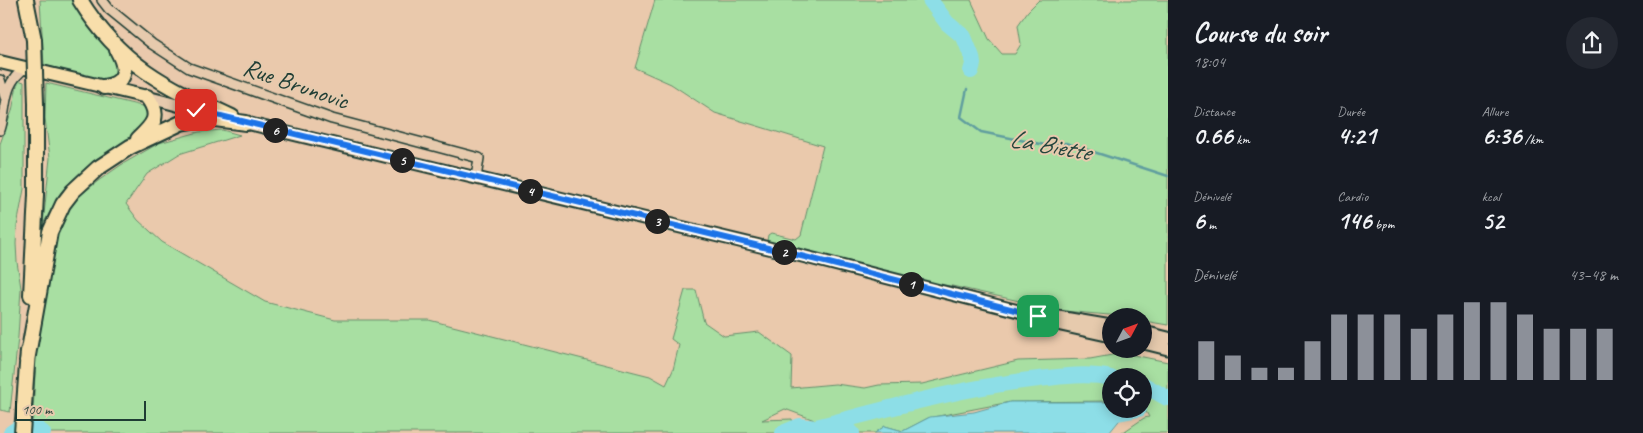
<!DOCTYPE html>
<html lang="fr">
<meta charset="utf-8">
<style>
body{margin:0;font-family:Caveat,sans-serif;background:#242831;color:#f1f3f6;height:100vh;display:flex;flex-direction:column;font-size:19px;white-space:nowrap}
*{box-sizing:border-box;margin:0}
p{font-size:16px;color:#9ea1a6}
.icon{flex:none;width:28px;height:28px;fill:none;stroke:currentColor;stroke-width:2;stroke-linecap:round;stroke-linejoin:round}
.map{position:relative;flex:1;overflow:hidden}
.side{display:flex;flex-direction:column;background:#171b24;width:475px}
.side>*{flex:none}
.needle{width:32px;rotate:49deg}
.fabs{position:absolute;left:1102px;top:308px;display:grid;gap:10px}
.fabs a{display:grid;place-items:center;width:50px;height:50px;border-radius:50%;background:#171b24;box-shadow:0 2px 12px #0003;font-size:25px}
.scale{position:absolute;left:15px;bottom:12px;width:131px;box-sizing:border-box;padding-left:5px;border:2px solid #1f3d34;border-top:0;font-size:14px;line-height:18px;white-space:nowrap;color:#1f3d34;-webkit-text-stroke:4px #e6caad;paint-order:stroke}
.pin{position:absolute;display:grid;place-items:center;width:42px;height:42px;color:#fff;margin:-21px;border-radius:10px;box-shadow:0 2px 8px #0006}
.km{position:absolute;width:25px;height:25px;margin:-12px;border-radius:50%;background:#222;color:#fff;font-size:14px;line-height:25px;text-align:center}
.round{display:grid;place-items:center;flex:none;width:52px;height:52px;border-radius:26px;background:#242831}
.headline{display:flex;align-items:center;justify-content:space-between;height:85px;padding:0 25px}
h1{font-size:28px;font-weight:700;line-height:38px}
.figures{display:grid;grid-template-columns:repeat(3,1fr);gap:8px;height:85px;padding:5px 25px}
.figures div{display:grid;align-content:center}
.figures b{font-size:25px;font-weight:700}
.figures small{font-size:14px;font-weight:400}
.figures p{font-size:14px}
.chart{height:140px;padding:10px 25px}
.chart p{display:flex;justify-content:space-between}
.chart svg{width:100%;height:90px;margin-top:5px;stroke:#8c9099;stroke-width:6}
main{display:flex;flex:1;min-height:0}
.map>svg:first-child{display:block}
</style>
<main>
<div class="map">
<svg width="1168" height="433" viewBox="0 0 1168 433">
<rect width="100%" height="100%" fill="#eac9ac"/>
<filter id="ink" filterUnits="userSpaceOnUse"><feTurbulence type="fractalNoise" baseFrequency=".02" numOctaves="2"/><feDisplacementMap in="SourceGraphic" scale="10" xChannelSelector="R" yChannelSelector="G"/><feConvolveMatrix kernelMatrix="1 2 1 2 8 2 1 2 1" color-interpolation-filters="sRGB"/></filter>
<g filter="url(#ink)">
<path fill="#a8dfa2" stroke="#648e6b" d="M40,0H74L100,39L117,57L120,68L111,82L44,65Z
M655,0H971L989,39L1002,54H1015L1021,44L1018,25L1028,11L1039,0H1168V325L1144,321V316H1120L1064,311L952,286L935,284L767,241L768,235L771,233L796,239L801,235L823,146L715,113L671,84L635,68Z
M18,80L24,82V189L17,226L16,244L17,262L21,288L18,337L10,412L0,410V144L12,111Z
M46,83L146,107L150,118L135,135L93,161L73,179L61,192L43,224L50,158L45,118Z
M222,130L240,135L179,154L147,174L126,204L138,220L162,242L265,302L335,320H429L650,376L666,385L673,370L679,345L671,339L685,290H696L704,322L724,336L759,332L792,356L791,388L835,384L865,388L879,385L922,384L1018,361L1090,359L1123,353L1168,362V433H1122L1144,418L1149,417L1144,408V376H1111V401L1010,402L928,418L903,431L885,426L875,433H839L836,428L785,409L762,420L792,419L795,433H32L36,354L55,235L68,211L76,199L98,181L121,165L159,143L199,132Z"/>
<path fill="#8ddee7" stroke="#619e9f" d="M1010,402H1111V409H1127V411L1109,433H875L885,426L903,431L930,417L974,412Z"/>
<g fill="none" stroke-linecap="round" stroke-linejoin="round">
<path stroke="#619e9f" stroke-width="2.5" d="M967,89L961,117L981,132L1045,145L1066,143L1168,176"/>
<path stroke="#8ddee7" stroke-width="16" d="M930,0L947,23L964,37L972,57L973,64L971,71
M1144,385L1167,398
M1104,412L1118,413L1139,409
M816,427C890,408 963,387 1039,379C1063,376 1088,373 1111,378
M11,433L20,427L39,430L43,433
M783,433L800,426L852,433"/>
<g stroke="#1f3d34" stroke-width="12">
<path id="minor" d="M102,0L109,9L152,44L189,68L332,119L479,158L476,178
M0,80L5,97
M0,130C8,105 1,86 25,68"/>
</g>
<g stroke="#1f3d34" stroke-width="15">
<path id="secondary" d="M147,97L218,116
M238,121L802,256L1038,316L1058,317L1111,326
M1061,325L1111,336
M1144,332L1168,338
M1144,343L1168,349"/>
</g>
<g stroke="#1f3d34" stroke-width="16">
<path id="primary" d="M0,62L147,97"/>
</g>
<g stroke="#1f3d34" stroke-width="18">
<path id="trunk" d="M26,0L34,40
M80,0C120,65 165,86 232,117
M104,87C128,83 127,68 117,50
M138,139C153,125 162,116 147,97
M31,295L36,195V104
M27,361L50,232L63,204L73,191L98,168L130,147L181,123L201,119H215L246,123
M22,433L28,351"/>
</g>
<use href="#minor" stroke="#e6caad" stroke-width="9"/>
<use href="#secondary" stroke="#e6caad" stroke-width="11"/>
<use href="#primary" stroke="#f8deab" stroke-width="12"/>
<use href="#trunk" stroke="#f8deab" stroke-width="14"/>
<g stroke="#1f3d34" stroke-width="18" stroke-linecap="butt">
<path id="trunk-bridge" d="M34,40L36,104"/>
</g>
<use href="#trunk-bridge" stroke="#f8deab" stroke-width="14"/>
</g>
</g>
<g fill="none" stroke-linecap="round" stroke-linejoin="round" filter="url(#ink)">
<g stroke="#fff" stroke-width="10">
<path id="route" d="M196,110L805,257L1038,316"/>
</g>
<use href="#route" stroke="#1a73e8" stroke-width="6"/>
</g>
<g text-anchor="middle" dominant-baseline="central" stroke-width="4" stroke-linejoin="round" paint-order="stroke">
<g font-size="25" fill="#1f3d34" stroke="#e6caad">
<text transform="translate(296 84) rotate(19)">Rue Brunovic</text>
</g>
<g font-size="26" font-style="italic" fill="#24453d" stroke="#e6caad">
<text transform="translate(1050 145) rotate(10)">La Biette</text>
</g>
</g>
</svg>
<div class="fabs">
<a><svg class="needle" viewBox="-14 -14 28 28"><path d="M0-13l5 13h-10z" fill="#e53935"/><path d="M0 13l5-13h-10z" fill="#9ea1a6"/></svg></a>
<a><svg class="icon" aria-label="locate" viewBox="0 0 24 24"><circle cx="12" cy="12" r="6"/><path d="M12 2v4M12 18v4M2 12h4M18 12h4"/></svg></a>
</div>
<div class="scale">100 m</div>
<div class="pin" style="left:1038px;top:316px;background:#1e9e55"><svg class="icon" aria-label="arrive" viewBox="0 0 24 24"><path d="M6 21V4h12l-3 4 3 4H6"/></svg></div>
<div class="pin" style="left:196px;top:110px;background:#d93025"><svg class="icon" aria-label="check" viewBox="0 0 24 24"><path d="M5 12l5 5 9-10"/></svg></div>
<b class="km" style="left:911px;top:284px">1</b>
<b class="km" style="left:784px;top:252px">2</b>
<b class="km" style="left:657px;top:221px">3</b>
<b class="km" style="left:530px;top:191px">4</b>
<b class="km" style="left:402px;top:160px">5</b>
<b class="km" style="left:275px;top:130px">6</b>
</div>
<section class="side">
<div class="headline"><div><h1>Course du soir</h1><p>18:04</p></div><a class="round"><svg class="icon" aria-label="share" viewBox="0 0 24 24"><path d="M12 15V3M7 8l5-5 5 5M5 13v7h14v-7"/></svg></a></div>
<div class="figures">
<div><p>Distance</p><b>0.66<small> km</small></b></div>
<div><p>Durée</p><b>4:21</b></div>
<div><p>Allure</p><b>6:36<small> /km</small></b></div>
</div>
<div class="figures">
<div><p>Dénivelé</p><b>6<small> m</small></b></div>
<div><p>Cardio</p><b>146<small> bpm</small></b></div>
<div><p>kcal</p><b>52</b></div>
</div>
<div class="chart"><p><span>Dénivelé</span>43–48 m</p>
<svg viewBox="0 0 160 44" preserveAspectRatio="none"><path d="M5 44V25M15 44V32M25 44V38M35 44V38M45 44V25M55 44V12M65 44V12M75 44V12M85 44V19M95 44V12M105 44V6M115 44V6M125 44V12M135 44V19M145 44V19M155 44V19"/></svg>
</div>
</section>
</main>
